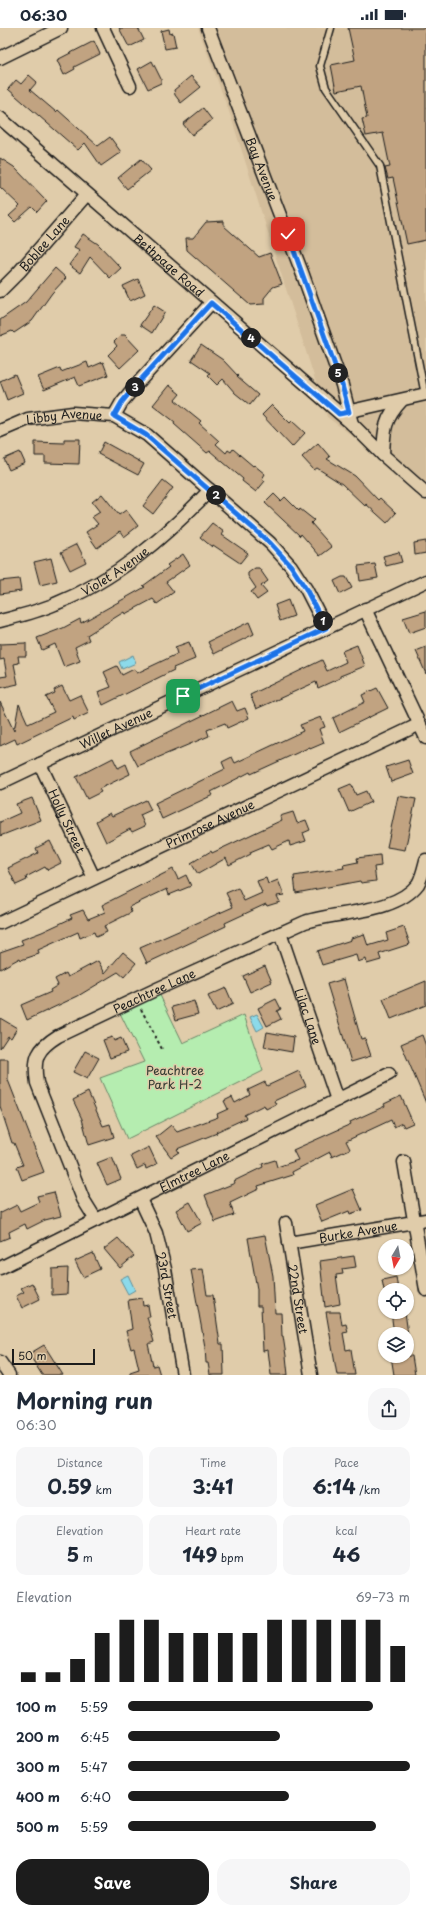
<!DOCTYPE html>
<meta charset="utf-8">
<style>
body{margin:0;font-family:"Playpen Sans",sans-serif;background:#f6f6f7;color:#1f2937;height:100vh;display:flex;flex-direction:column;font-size:15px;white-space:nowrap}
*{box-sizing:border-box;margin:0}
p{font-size:13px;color:#747a83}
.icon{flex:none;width:22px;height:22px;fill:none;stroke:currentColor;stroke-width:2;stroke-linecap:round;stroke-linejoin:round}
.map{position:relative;height:1347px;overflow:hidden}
.drawer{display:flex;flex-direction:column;background:#fff;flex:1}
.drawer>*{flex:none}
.needle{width:26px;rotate:190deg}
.controls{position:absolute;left:378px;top:1211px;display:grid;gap:8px}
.controls a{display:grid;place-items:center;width:36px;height:36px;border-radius:50%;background:#fff;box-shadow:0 1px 3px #0004;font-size:20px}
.scale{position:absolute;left:12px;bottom:10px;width:83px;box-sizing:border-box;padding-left:4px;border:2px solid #1c1c1c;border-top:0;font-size:11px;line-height:14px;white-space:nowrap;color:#1c1c1c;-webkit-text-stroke:3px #e0ccaa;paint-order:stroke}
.pin{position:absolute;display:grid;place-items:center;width:34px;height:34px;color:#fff;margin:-17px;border-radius:8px;box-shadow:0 2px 6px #0006}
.km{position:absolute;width:20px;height:20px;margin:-10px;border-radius:50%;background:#222;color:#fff;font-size:11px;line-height:20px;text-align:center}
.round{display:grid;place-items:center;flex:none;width:42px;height:42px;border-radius:16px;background:#f6f6f7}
.headline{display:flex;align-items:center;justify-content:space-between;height:68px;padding:0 16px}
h1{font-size:22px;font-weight:700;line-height:30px}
.figures{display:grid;grid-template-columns:repeat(3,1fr);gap:6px;height:68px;padding:4px 16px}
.figures div{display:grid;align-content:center;border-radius:10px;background:#f6f6f7;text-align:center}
.figures b{font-size:20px;font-weight:700}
.figures small{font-size:11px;font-weight:400}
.figures p{font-size:11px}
.chart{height:112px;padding:8px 16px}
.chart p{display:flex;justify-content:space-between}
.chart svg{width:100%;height:72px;margin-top:4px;stroke:#1c1c1c;stroke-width:6}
.action{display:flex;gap:8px;margin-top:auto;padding:8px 16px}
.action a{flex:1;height:46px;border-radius:16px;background:#1c1c1c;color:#fff;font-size:16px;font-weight:700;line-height:46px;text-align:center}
.action a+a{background:#f6f6f7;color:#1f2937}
ul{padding:0 16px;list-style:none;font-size:13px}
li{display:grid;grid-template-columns:64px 48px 1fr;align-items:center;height:30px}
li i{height:10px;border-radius:5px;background:#1c1c1c}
.status{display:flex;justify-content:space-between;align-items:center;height:28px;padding:0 20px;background:#fff;direction:ltr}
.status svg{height:11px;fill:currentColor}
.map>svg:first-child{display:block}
</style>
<div class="status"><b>06:30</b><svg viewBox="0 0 49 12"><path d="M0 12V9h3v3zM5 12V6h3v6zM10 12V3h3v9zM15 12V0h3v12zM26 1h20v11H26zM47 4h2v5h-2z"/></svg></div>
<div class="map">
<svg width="426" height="1347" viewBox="0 0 426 1347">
<rect width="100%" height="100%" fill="#e0ccaa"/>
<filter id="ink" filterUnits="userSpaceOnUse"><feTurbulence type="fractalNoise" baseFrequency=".025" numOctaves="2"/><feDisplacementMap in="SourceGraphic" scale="8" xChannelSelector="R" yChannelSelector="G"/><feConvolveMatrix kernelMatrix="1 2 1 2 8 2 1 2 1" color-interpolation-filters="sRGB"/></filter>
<g filter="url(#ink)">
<path fill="#d3bd9b" d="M198,0H426V463L327,389L231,89Z"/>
<path fill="#b5edb0" stroke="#688466" d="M157,961L183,1015L244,987L263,1043L127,1111L100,1050L144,1034L117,979Z"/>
<path fill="#8cdaea" stroke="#5f8e98" d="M133,627L136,635L122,641L119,634Z
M257,986L264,999L257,1003L250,989Z
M128,1247L135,1262L128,1266L120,1251Z"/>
<path fill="#c1a381" stroke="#1c1c1c" d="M119,0H138L144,12L129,19Z
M348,0H426V212L407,216L393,150L388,151L385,140L390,139L383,105L366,108L362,91L367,90L361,58L336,63L331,37L355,32Z
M169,1L170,6L173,5L176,19L165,21L161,3Z
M94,13L100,26L74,39L75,41L64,47L57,32Z
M152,33L161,51V55L148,61L138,41Z
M29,47L37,54L30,62L56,84L58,82L98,118L110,109L121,124L101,138L85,115L78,122L8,61L16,52L21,56Z
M191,48L201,59L181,75L175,67L174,62Z
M203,80L212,92L192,107L183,96Z
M0,130L14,139L47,173L37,184L32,179L15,194L9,188L20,178L0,159Z
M141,131L151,142L127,161L118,150Z
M224,193V198L259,229L270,225L282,256L273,259L264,270V276L250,277L187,222L186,210H193L206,194Z
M83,206L98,216L121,240L110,250L90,229L80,245L69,237L80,222L74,219Z
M55,240L66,250L52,265L32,293L14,305L12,303L0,308V292L26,274Z
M138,251L145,266L130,273L123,258Z
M154,277L165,284L152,305L140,297Z
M121,307H125L139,322L120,340L108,327L117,318L114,314Z
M201,317L223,332L238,348L237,349L258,367L250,377L235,365L223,351L217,357L208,348L210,345L191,332Z
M87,334L89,340L103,334L108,347L79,358L75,349L44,362L38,349L60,340L61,344Z
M15,346L23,365L7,372L0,353Z
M169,357L180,366L175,372L201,393L199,395L219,413L216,416L226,425L228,422L231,424L233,421L253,438L254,437L265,446L262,451L265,453L256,464L242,453L243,451L210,423L207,425L174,396L175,394L153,377Z
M272,377L290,395L292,393L305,405L292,419L262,387Z
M64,411H80L79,436L45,435V428H35V414L64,415Z
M104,414L144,436L138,447L98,426Z
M318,415L330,429L327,431L355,448L378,472L380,470L396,485L387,495L366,476L365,478L342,456L317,440L314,442L302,429Z
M20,424L25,435L9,442L4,431Z
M163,452L173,460L153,486L143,478Z
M102,466L119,487L126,482L138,498L124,509L120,503L97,520L86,504L98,496L92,489L100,484L92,474Z
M274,466L281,473L285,469L299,483L300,481L314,492L311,495L332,519L320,528L301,506L300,508L265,475Z
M212,495L224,504L222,507L248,525L240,535L213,517L212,519L200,509Z
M426,513V525L415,527L414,515Z
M77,516L86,534L70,542L61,524Z
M399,524L402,534L386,538L383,528Z
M183,526L190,537L166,554L174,564L157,576L153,571L125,586L124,584L87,607L89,612L75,619L80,633L64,639L55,616L42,622L37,610L63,600L80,591L81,595L145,559L143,558L169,539L167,537Z
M51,530L57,553L40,557L34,534Z
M375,536L378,550L360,553L358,538Z
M255,540H259L268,553L261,558L267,565L257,572L251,564L256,560L248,548V545Z
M342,549H346L352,560L340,566L334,553Z
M19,551L21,563L0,566V553Z
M288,572L294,588L280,593L275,577Z
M426,583V599L409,605L403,590Z
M249,594L254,606L214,626L208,614Z
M189,614L195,631L173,640L174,642L103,677L98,664L111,659L104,644L117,638L122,647L134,641L137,645L177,626L175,619Z
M26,615V628H18L19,635L14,636L18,656L0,660V649L7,648L4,631L0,632V616Z
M357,617L365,638L340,648V650L318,660L316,654L256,681L250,667L322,632L327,643L346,634L342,623Z
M426,619V646L416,623Z
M62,658L69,672L80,667L89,685L74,692L73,689L17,716L15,711L0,718V674L14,703L19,676L28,696L54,684L46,669L55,665L54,662Z
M377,660L388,680L339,704L333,690L365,674L362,667Z
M232,673L237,683L245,680L249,690L227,700L225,695L207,702L209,708L138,738L130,723Z
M321,689L325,699L319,701L324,715L310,721V719L251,746L250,744L211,764L213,767L162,791L155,775L225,741L222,734L232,729L235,735L303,703L300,697Z
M113,730L118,740L126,736L130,746L99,761L101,764L87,771L76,749Z
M408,732L413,746L391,754L386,739Z
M351,756L356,767L366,763L371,774L349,784L339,761Z
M398,768L416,771L405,822L387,819Z
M32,770L41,792L0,808V794L20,785L16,776Z
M146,772L151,782L140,787L145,798L132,804L130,801L106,814L96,793L110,785L112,788Z
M293,784L297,795L306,792L310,802L303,805L306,813L290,818L289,813L272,821L269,816L250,824L251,826L229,837L226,830L198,846L191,835L211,823L212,825L282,792L280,788Z
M50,813L61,835L47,842L45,839L26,849L27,852L16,857L8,840L38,825L36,820Z
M380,827L381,838L374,839L376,853L361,855L360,853L296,865L294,848L344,840L343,837L358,834L357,830Z
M173,841L178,851L186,847L191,858L169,867L167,861L129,879L132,884L104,898L107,904L96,909L94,904L80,910L78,904L38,922L39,926L21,932L20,930L0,941V924L23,916L21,912L42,904L72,890L70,887L83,882L88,891L105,884L102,877Z
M266,850L268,856L278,852L284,867L277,868L280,874L267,878L266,876L225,895L226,898L147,935L140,920L233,879L226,865L238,860L244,873L262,865L257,853Z
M404,899L410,916L379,926L381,932L367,936L366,931L358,934L356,927L322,937L317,923L351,912V910L364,906L368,918L388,912L386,905Z
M123,924L136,935L124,949L118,944L78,968L27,992L21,977L51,964L50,962L58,957L55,951L66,945L68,949L98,933L105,945Z
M265,938L272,954L250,964L243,948Z
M344,951L361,1011L365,1010L371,1028L351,1034L327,956Z
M426,953V977L391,991L383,971Z
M226,960L233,976L216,984L208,968Z
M276,971L281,981L277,983L281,991L267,998L258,980Z
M194,973L198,986L176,992L172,979Z
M0,990L17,1000L11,1010L8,1008L0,1020Z
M267,1004L294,1009L292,1024L264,1019Z
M422,1007L426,1018V1075L401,1016Z
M112,1009L114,1013L121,1010L127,1024L110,1030L103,1012Z
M85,1023L99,1030L87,1051L73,1044Z
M0,1031H8V1052L44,1144L22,1152L17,1139L23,1137L14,1115H12L0,1078Z
M299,1043L306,1058L274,1073L276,1076L266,1081L264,1077L244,1087L246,1090L216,1104L217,1105L177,1121L179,1124L171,1129L156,1109L171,1097L177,1104L218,1089L217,1086L228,1081L224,1073L232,1069L235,1075L250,1067L248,1062L265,1054L267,1058Z
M88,1064L103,1098L110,1096L114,1109L89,1117L82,1091L73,1072Z
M401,1068L413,1095L404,1099L402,1095L394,1099L391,1092L346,1113L350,1121L332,1129L330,1124L292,1144L293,1147L258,1158L259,1161L230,1175L234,1187L215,1194L205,1167L235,1155L234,1153L263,1139L262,1136L275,1132L277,1139L298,1132L293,1122L351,1096L350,1094L385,1078L384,1076Z
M149,1119L157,1136L146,1141L145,1137L137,1141L131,1128Z
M112,1129L121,1151L107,1157L97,1135Z
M353,1161L362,1182L350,1186L349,1183L322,1194L315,1177Z
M54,1164L61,1188L45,1192L27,1201L25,1196L9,1204L10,1209L0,1213V1184L1,1185L17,1177L20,1183L39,1174L37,1168Z
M190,1174L202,1195L187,1203L176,1182Z
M265,1207L273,1248L275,1285H281L282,1308H283L286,1328L288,1347H271L268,1322L263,1323L261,1278H257V1261L248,1210Z
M118,1210L134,1228L120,1240L104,1221Z
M93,1225L100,1241L83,1249L75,1233Z
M354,1228L356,1239L342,1241L343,1246L336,1247L340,1276L325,1279L320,1233Z
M68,1240L67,1266L52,1267V1241Z
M203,1241L207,1267H213L220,1316H223L224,1347H210L208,1335H206L205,1319L191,1242Z
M396,1249L398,1262H384L382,1252Z
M32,1255L40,1271L22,1280L16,1268L24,1264L21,1260Z
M142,1270L143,1278L148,1277L150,1289H147L154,1314L148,1316L153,1338L157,1337L160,1347H130V1344L139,1341L134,1320L131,1321L126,1303L132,1301L128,1272Z
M326,1284H340L342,1297L346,1296L348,1304L343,1305L346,1322L351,1321L355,1347H337Z
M391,1284H405L408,1306H394Z
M44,1317L63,1347H42L29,1326Z
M391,1328H412L415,1347H394Z"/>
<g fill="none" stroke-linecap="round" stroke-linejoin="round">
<g stroke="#1c1c1c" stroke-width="9">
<path id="service" d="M331,0L320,38L326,60L380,138L425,367"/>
</g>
<g stroke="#1c1c1c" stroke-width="15">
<g id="minor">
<path d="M103,0L130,58"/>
<path id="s1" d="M208,0L303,247L342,357L352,396"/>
<path d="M0,30L61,0"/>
<path id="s2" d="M0,90L352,396L383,427L426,465"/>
<path id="s3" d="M0,263L19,244L87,166"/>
<path d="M342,385L426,366"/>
<path d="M114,388L122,374L136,357L211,275"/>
<path id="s4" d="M0,403L28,391L73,385L114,388L147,407L270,515L291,538L306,561L326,600"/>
<path d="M383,427C384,402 384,391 402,372"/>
<path d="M365,581L426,710"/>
<path id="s5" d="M0,593C19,588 37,584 55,576C116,552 165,509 210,462"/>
<path id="s6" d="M40,736L94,850"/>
<path id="s7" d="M0,755L426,553"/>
<path id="s8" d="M0,895L420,696"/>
<path id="s9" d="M280,905L337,1072"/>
<path d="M404,1134L426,1262"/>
<path id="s10" d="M140,1171L156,1205L165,1241L183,1347"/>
<path id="s11" d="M96,1192L83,1171L37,1055C33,1030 37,1021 58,1008L157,961L305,894C338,883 395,886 418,856C422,849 424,840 426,832"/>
<path id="s12" d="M286,1195L311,1347"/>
<path id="s13" d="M289,1215L426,1192"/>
<path id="s14" d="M0,1240L389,1046"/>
<path d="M0,1334L9,1347"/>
</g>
</g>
<path stroke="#1c1c1c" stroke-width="2" stroke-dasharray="3 3" stroke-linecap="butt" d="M141,981L162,1021"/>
<use href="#service" stroke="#e0ccaa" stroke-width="6"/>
<use href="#minor" stroke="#e0ccaa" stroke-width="12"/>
</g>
</g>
<g fill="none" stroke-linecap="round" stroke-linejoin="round" filter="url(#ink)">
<g stroke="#fff" stroke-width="8">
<path id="route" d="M183,668L326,600L306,561L291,538L270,515L146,407L114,388L122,374L136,357L211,275L339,386L349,384L342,357L288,206"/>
</g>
<use href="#route" stroke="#1a73e8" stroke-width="5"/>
</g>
<g text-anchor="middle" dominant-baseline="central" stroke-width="3" stroke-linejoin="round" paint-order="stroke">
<g font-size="12" fill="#1c1c1c" stroke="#e0ccaa">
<text stroke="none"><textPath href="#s1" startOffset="151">Bay Avenue</textPath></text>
<text stroke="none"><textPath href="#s3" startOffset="65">Boblee Lane</textPath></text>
<text stroke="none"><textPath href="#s2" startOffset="224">Bethpage Road</textPath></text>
<text stroke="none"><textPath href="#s4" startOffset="67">Libby Avenue</textPath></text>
<text stroke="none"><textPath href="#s5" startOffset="126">Violet Avenue</textPath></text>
<text stroke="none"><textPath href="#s7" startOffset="128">Willet Avenue</textPath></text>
<text stroke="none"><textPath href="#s6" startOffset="63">Holly Street</textPath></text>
<text stroke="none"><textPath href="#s8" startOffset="232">Primrose Avenue</textPath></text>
<text stroke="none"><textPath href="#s11" startOffset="312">Peachtree Lane</textPath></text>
<text stroke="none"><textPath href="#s9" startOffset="88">Lilac Lane</textPath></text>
<text stroke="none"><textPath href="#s14" startOffset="217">Elmtree Lane</textPath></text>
<text stroke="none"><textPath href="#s13" startOffset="70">Burke Avenue</textPath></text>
<text stroke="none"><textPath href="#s10" startOffset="91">23rd Street</textPath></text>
<text stroke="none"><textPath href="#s12" startOffset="77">22nd Street</textPath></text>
</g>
<g font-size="12" fill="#333b32" stroke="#e0ccaa">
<text x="175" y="1042">Peachtree<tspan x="175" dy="14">Park H-2</tspan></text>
</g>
</g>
</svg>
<div class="controls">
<a><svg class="needle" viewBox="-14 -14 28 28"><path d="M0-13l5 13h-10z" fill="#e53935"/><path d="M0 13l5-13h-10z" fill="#747a83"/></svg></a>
<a><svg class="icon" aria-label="locate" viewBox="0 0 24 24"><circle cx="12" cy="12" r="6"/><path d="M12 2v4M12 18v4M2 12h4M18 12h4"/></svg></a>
<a><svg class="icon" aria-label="layers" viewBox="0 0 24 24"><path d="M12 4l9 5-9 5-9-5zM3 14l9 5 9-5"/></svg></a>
</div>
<div class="scale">50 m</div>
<div class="pin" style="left:183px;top:668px;background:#1e9e55"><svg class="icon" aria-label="arrive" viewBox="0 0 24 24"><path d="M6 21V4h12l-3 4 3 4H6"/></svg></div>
<div class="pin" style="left:288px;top:206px;background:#d93025"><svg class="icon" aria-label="check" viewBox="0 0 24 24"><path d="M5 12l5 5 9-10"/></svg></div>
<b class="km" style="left:323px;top:593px">1</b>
<b class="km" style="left:216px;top:467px">2</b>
<b class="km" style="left:135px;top:359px">3</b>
<b class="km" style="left:251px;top:310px">4</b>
<b class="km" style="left:338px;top:345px">5</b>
</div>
<section class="drawer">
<div class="headline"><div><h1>Morning run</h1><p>06:30</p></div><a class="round"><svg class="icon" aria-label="share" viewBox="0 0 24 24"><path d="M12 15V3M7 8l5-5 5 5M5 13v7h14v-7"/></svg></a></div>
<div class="figures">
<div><p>Distance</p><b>0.59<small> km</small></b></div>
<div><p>Time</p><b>3:41</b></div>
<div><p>Pace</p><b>6:14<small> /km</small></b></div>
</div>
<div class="figures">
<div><p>Elevation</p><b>5<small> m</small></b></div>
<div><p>Heart rate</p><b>149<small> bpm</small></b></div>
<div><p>kcal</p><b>46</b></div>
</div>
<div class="chart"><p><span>Elevation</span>69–73 m</p>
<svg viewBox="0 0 160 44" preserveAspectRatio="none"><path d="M5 44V38M15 44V38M25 44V30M35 44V14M45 44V6M55 44V6M65 44V14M75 44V14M85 44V14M95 44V14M105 44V6M115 44V6M125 44V6M135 44V6M145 44V6M155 44V22"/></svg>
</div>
<ul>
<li><b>100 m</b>5:59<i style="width:87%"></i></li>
<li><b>200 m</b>6:45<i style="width:54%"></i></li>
<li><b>300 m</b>5:47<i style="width:100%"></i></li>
<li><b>400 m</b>6:40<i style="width:57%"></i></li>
<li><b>500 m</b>5:59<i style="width:88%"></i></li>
</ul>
<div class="action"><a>Save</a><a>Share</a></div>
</section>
